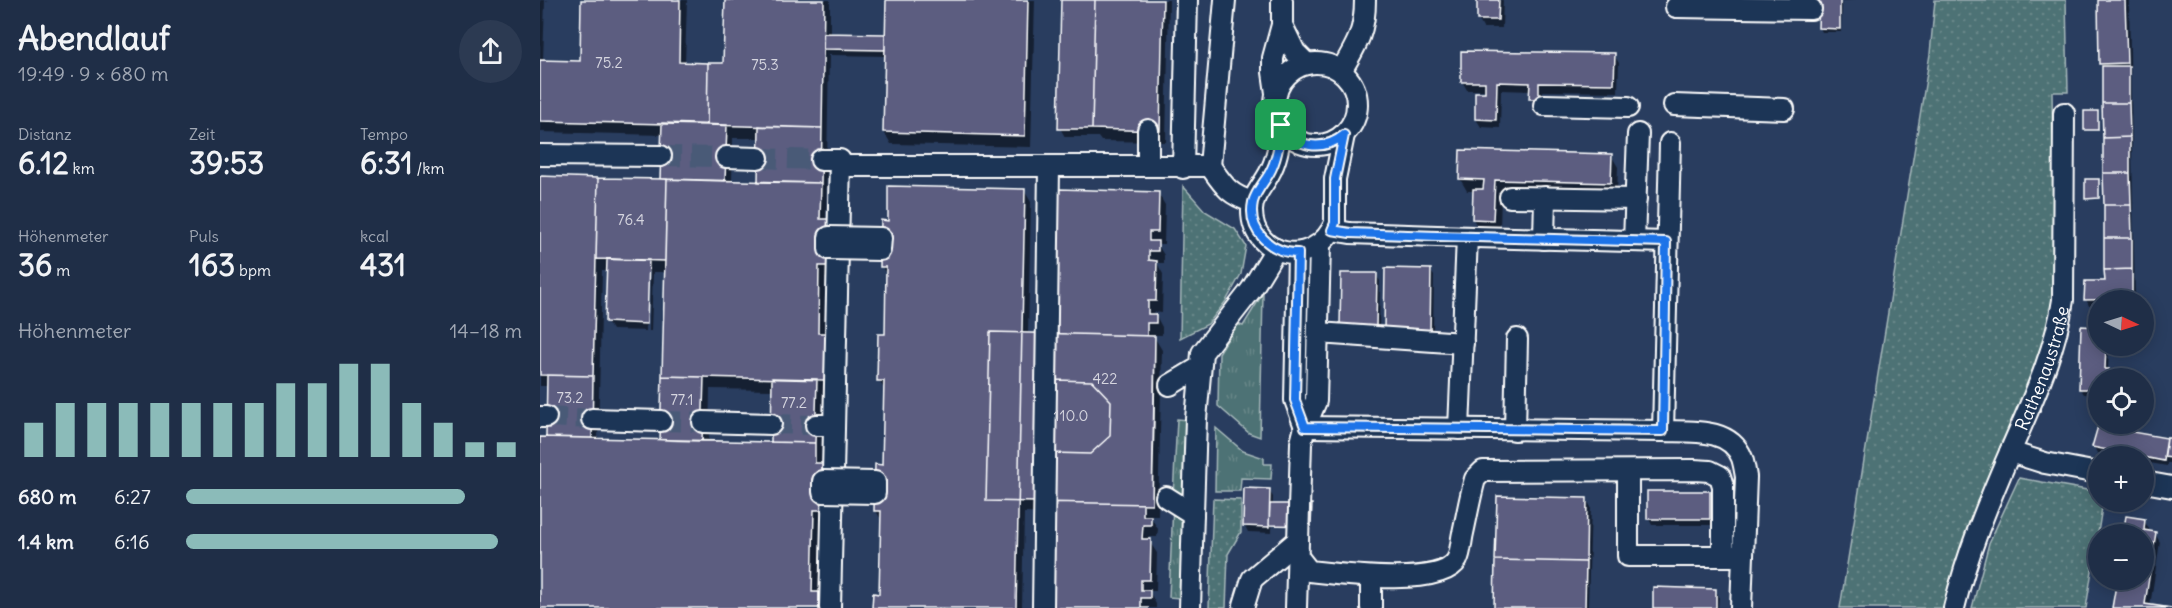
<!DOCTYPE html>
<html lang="de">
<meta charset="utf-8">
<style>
body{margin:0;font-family:Delius,sans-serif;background:#2c3a52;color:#f1f3f6;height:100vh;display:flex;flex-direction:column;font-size:22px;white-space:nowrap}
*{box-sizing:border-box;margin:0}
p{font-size:20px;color:#a1a8b4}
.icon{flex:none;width:33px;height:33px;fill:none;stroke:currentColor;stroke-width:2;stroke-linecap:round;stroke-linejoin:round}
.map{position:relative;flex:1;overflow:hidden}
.details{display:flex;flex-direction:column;background:#1f2e47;width:540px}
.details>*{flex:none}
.needle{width:39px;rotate:94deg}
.tools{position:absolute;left:1548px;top:290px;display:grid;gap:12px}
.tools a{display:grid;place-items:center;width:66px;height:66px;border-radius:50%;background:#1f2e47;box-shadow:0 3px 15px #0003,0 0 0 2px #3c4a60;font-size:30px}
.pin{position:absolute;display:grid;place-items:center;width:51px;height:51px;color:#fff;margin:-26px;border-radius:12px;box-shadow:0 3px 9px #0006}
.round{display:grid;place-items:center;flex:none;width:63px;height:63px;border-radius:32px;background:#2c3a52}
.summary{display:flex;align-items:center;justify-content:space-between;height:102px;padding:0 18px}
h1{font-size:33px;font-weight:700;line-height:45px}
.stats{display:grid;grid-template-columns:repeat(3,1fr);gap:9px;height:102px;padding:6px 18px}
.stats div{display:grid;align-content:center}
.stats b{font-size:30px;font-weight:700}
.stats small{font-size:16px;font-weight:400}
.stats p{font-size:16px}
.chart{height:168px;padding:12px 18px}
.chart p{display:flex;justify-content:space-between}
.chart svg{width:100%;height:108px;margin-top:6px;stroke:#8bbbb9;stroke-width:6}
ul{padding:0 18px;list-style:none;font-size:20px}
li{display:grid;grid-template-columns:96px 72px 1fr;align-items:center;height:45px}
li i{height:15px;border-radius:8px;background:#8bbbb9}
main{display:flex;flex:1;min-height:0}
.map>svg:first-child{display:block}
</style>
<main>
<section class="details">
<div class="summary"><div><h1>Abendlauf</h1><p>19:49 · 9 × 680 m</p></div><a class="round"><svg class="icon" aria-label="share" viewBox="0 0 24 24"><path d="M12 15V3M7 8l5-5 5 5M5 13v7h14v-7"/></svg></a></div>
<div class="stats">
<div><p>Distanz</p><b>6.12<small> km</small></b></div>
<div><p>Zeit</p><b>39:53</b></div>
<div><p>Tempo</p><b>6:31<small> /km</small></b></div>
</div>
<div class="stats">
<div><p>Höhenmeter</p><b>36<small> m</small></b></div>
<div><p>Puls</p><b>163<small> bpm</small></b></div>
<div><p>kcal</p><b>431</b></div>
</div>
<div class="chart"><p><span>Höhenmeter</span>14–18 m</p>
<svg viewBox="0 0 160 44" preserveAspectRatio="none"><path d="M5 44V30M15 44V22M25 44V22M35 44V22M45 44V22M55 44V22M65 44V22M75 44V22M85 44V14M95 44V14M105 44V6M115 44V6M125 44V22M135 44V30M145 44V38M155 44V38"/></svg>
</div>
<ul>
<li><b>680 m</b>6:27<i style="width:83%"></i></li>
<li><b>1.4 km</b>6:16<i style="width:93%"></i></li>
</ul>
</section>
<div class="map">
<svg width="1632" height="608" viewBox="0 0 1632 608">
<defs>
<pattern id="grass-tufts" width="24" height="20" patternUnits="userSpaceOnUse" patternTransform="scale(1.5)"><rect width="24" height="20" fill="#4d7274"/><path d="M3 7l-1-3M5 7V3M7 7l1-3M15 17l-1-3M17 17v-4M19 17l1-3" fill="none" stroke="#688789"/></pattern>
<pattern id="park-dots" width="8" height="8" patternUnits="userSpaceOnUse" patternTransform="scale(1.5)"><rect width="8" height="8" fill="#4d7274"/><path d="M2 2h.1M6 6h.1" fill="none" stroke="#688789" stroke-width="1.8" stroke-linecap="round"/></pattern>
</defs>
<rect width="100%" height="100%" fill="#293d5f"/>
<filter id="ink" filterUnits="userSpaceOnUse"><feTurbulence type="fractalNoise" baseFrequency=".0167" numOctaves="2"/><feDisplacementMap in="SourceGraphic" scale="12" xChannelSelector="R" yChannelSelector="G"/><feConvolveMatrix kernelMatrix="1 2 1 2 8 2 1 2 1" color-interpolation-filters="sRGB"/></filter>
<g filter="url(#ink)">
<path fill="url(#grass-tufts)" stroke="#a6b8ba" stroke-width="1.5" d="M723,293L720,437L709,433L678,406L679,353L697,324L703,326Z
M637,419L648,420L645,503L633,497Z
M676,428L703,451L724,458V464H732L731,479L701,478L700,491H675Z
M633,504L644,513L640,598L629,597Z"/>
<path fill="url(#park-dots)" stroke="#a6b8ba" stroke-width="1.5" d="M1395,0H1526L1528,92H1512L1515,300L1509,334L1405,608H1300L1390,54Z
M643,186L665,211L695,229L706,246L701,274L686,301L668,324L640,338Z
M1479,478L1558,492V501H1563L1546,608H1432L1449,543Z
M673,499L701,500V532L688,554L686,608H669Z"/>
<path fill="#0007" fill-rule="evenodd" d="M0,0H9L5,1L3,61L41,62L43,0H147L145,64L185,65L186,0H290V35L347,36L348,0H495L491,147L351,144L344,132L346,56L289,55L286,221L294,278H285L284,335L292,347V391H283L281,465L289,522L280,521L279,593L286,608H0V439H7L8,386H0V178L122,181L123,135L0,132ZM193,138H220L219,183L192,182ZM62,271H68L67,322L72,330L111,331L113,272H126L122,441L58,440ZM107,272H110L109,331H106ZM170,389L233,390L232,444L169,442Z
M522,0H629L626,142L561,141L558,137H525L520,128Z
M939,0H963L962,28H943L938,19Z
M1279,0H1316L1299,1L1302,5L1301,32H1282L1280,28V0Z
M1559,0H1589L1595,300H1558V305L1549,306L1546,299L1566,283L1563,68L1561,63Z
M1074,55L1079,63L1078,92L1003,91L1002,107H996L991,98V91L961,90L960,128L941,127L936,119L947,90H927L922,81Z
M1071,155L1078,167L1077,195L961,192L960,231H940L933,219L934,191H927L920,179Z
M484,190L491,202L488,335H517L618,193L625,205L624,244H617L624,255V263H617L623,274L622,313L614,312L622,327V335H613L622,350L618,516H610L618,529L617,537H609V541L617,553L616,591H609L616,604V608H511L513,514L484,513L482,608H334L340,595L342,521L336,511L343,466L345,391L339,380L346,336L348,277L342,267L349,222Z
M890,270L894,276L893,336L845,329Z
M836,275L840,281L839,333L805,332Z
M1543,328L1558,329V345H1572L1573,347V351L1569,350L1568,371L1572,378H1558V395L1544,394L1540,388Z
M1632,440V463H1627V466L1604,462V456H1572L1557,453L1554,447Z
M729,490L733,497L732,533L708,532L705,526Z
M1169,492L1173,499V525H1112L1109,519Z
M1046,499L1051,507L1048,608H956Z
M1604,520L1609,529V533L1615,534L1620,542L1610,606L1622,608H1574L1578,579H1604V534H1585Z
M1175,590L1179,596L1178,608H1114Z"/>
<path fill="#5b5d80" stroke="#fff" stroke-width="1.5" d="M41,0H140L139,62L168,63L167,125L0,121V60L40,61Z
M185,0H284L282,128L167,125L168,63H183Z
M346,0H488L485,136L343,132Z
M521,0H555L552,129H518Z
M555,0H623L620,131L552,129Z
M937,0H959L958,20H937Z
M1279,0H1300V29L1278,28Z
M1558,0H1585L1587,63L1559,64Z
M283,33L345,34V50L283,49Z
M921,51L1075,53L1074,84L999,83V99H989L990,83L957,82L956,120L935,119V92H945V82H921Z
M1562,66H1589V103H1562Z
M1562,103H1589L1590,137L1563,138Z
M1544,111H1558V130H1544Z
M122,123L187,125L185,181L120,179Z
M219,126L282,128L281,183L218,182Z
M1590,137V173H1563V138Z
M920,150L1072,154L1071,183L955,180L953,220L932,219L933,189H943L944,180L919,179Z
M1563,173H1590L1591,205H1564Z
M0,176L58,178L53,376L0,375Z
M58,178L127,179L125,261L56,259Z
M127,179L281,183L280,219H289L288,266H279L278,333H286L285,380L122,376Z
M1545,179H1559V198L1545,199Z
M348,186L485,189L476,608H332L333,593L339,594L341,511H334L335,464L342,465L344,381H337L338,334H345L346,267H340L341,220L348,221Z
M519,189L619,192L618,232H609V241H618V251H609V260L617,261L616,301H608V314H616V323H607V336H615L614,420L612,504H603V516H611V525H603L602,539H611L610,580H601V590H610V598H601V608H609H510Z
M1564,205H1591L1592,238H1564Z
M1564,238H1592V269L1564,270Z
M67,259L109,260L107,324L65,322Z
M845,268L891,269L890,330H844Z
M1592,269V299L1544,300L1545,281H1565L1564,270Z
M801,273H837L836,327L800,326Z
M1541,326L1558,327V345H1566L1565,369H1569V376H1566V378H1558V389H1539Z
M450,332L615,336L612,504L446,501Z
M7,375L53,376L52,438L6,437Z
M122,376L164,377L162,441L120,440Z
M232,378L277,379L275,443L231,442Z
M515,380L552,381L571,401L570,436L550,454L513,453L495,434L496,399Z
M1558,426L1627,438L1624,461L1552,447Z
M0,437L275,443V463H284L283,510H274L272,592H279V608H0Z
M1627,438H1632V458L1624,457Z
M704,488L730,489L729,527L703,526Z
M1107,491H1170V519H1107Z
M957,496L1047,498L1046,562L955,560Z
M730,504H772L771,526L729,525Z
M1586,516L1605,519L1604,530L1616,532L1605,604L1632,608H1572L1577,579H1604V534H1583Z
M955,560L1046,562L1045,608H954Z
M1113,587L1176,589V608H1113Z"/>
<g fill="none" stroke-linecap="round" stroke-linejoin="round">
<path stroke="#495a77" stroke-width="20" stroke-dasharray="20 10" stroke-linecap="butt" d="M121,156L186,157
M218,158L281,160
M6,417L52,419
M121,421L163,422
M231,424L276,425"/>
<g stroke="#fff" stroke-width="24">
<g id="minor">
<path d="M1136,7L1271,9"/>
<path d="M742,25L755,52L767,64"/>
<circle cx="776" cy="104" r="41"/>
<path d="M801,71C817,44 825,32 825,0"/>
<path d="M736,93L733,72V58L742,25V0"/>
<path d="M1004,105L1088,107"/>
<path d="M1134,105L1244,109"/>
<path d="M741,125C740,142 737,160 729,174C722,187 712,196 712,211C712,259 776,269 795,223V179L804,135"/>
<path d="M608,130V166H670C684,186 689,195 713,202"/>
<path d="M0,155L121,156"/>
<path d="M186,157L218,158"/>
<path d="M281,160H300L290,608"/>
<path d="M300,166H608"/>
<path d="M670,166L685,0"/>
<path d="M643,168L647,0"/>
<path d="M970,197L1096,199"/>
<path d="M792,230L810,233L897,236L1127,242"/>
<path d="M1004,239L1005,197"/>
<path d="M1094,241L1098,134"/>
<path d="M758,253L755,400L765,427"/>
<path d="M778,333L923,343"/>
<path d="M630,385L660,367"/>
<path d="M0,417H6"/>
<path d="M52,419L121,421"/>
<path d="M163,422L231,424"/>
<path d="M276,425H294"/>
<path d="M765,427L1123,431C1150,432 1190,427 1202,458C1204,464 1205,471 1206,477L1201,608"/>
<path d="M919,429L927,237"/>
<path d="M975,430L977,339"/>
<path d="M1123,431L1130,143"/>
<path d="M1470,452L1505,463L1558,473"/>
<path d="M1088,471V556H1196"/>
<path d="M1604,482L1632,487"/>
<path d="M626,497L653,514"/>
<path d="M758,557L769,571C797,574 902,588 917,560C921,552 921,541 923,533C927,515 930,497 935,479L943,471L1154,470L1170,471L1180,476L1183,486V556"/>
<path d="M704,605L712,579L757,541"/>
<path d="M503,608L509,167"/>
<path d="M650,608L656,419L662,353L711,290L736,249"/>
<path d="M756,608L761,443L765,427L776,401L780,245"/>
<path d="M831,608V577"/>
<path id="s1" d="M1414,608C1427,554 1448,503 1470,452C1491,403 1515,354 1523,300L1524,113"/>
</g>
</g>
<use href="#minor" stroke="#1d3557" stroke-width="20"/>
<g stroke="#fff" stroke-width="24" stroke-linecap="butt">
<path id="minor-bridge" d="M289,237L341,238L340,250L289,249Z
M283,481L335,482V493L283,492Z"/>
</g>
<use href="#minor-bridge" stroke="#1d3557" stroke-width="20"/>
</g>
</g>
<g fill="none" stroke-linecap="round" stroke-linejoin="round" filter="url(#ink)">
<g stroke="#fff" stroke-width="12">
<path id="route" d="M741,125C755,148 783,152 804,135L795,179V223L792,230L810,233L897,236L1126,242L1123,431L765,427L755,400L758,253C731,253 707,231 713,202C716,191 723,184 729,174C737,160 740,142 741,125Z"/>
</g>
<use href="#route" stroke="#1a73e8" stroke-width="8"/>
</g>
<g text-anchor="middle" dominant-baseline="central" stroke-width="4.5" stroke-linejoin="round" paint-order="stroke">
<g font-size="15" fill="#d6d6df">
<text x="69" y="62">75.2</text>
<text x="225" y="64">75.3</text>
<text x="91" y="219">76.4</text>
<text x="565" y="378">422</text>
<text x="30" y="397">73.2</text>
<text x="142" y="399">77.1</text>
<text x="254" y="402">77.2</text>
<text x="531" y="415">110.0</text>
</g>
<g font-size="18" fill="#fff" stroke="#1d3557">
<text stroke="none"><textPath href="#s1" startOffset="256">Rathenaustraße</textPath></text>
</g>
</g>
</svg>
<div class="tools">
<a><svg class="needle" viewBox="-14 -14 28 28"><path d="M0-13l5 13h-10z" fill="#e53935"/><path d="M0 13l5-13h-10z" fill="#a1a8b4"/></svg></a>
<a><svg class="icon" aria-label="locate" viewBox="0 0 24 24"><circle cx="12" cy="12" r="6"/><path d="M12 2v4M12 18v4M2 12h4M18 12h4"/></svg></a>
<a>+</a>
<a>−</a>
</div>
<div class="pin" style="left:741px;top:125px;background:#1e9e55"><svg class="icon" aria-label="arrive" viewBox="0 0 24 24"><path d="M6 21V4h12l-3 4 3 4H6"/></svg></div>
</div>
</main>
